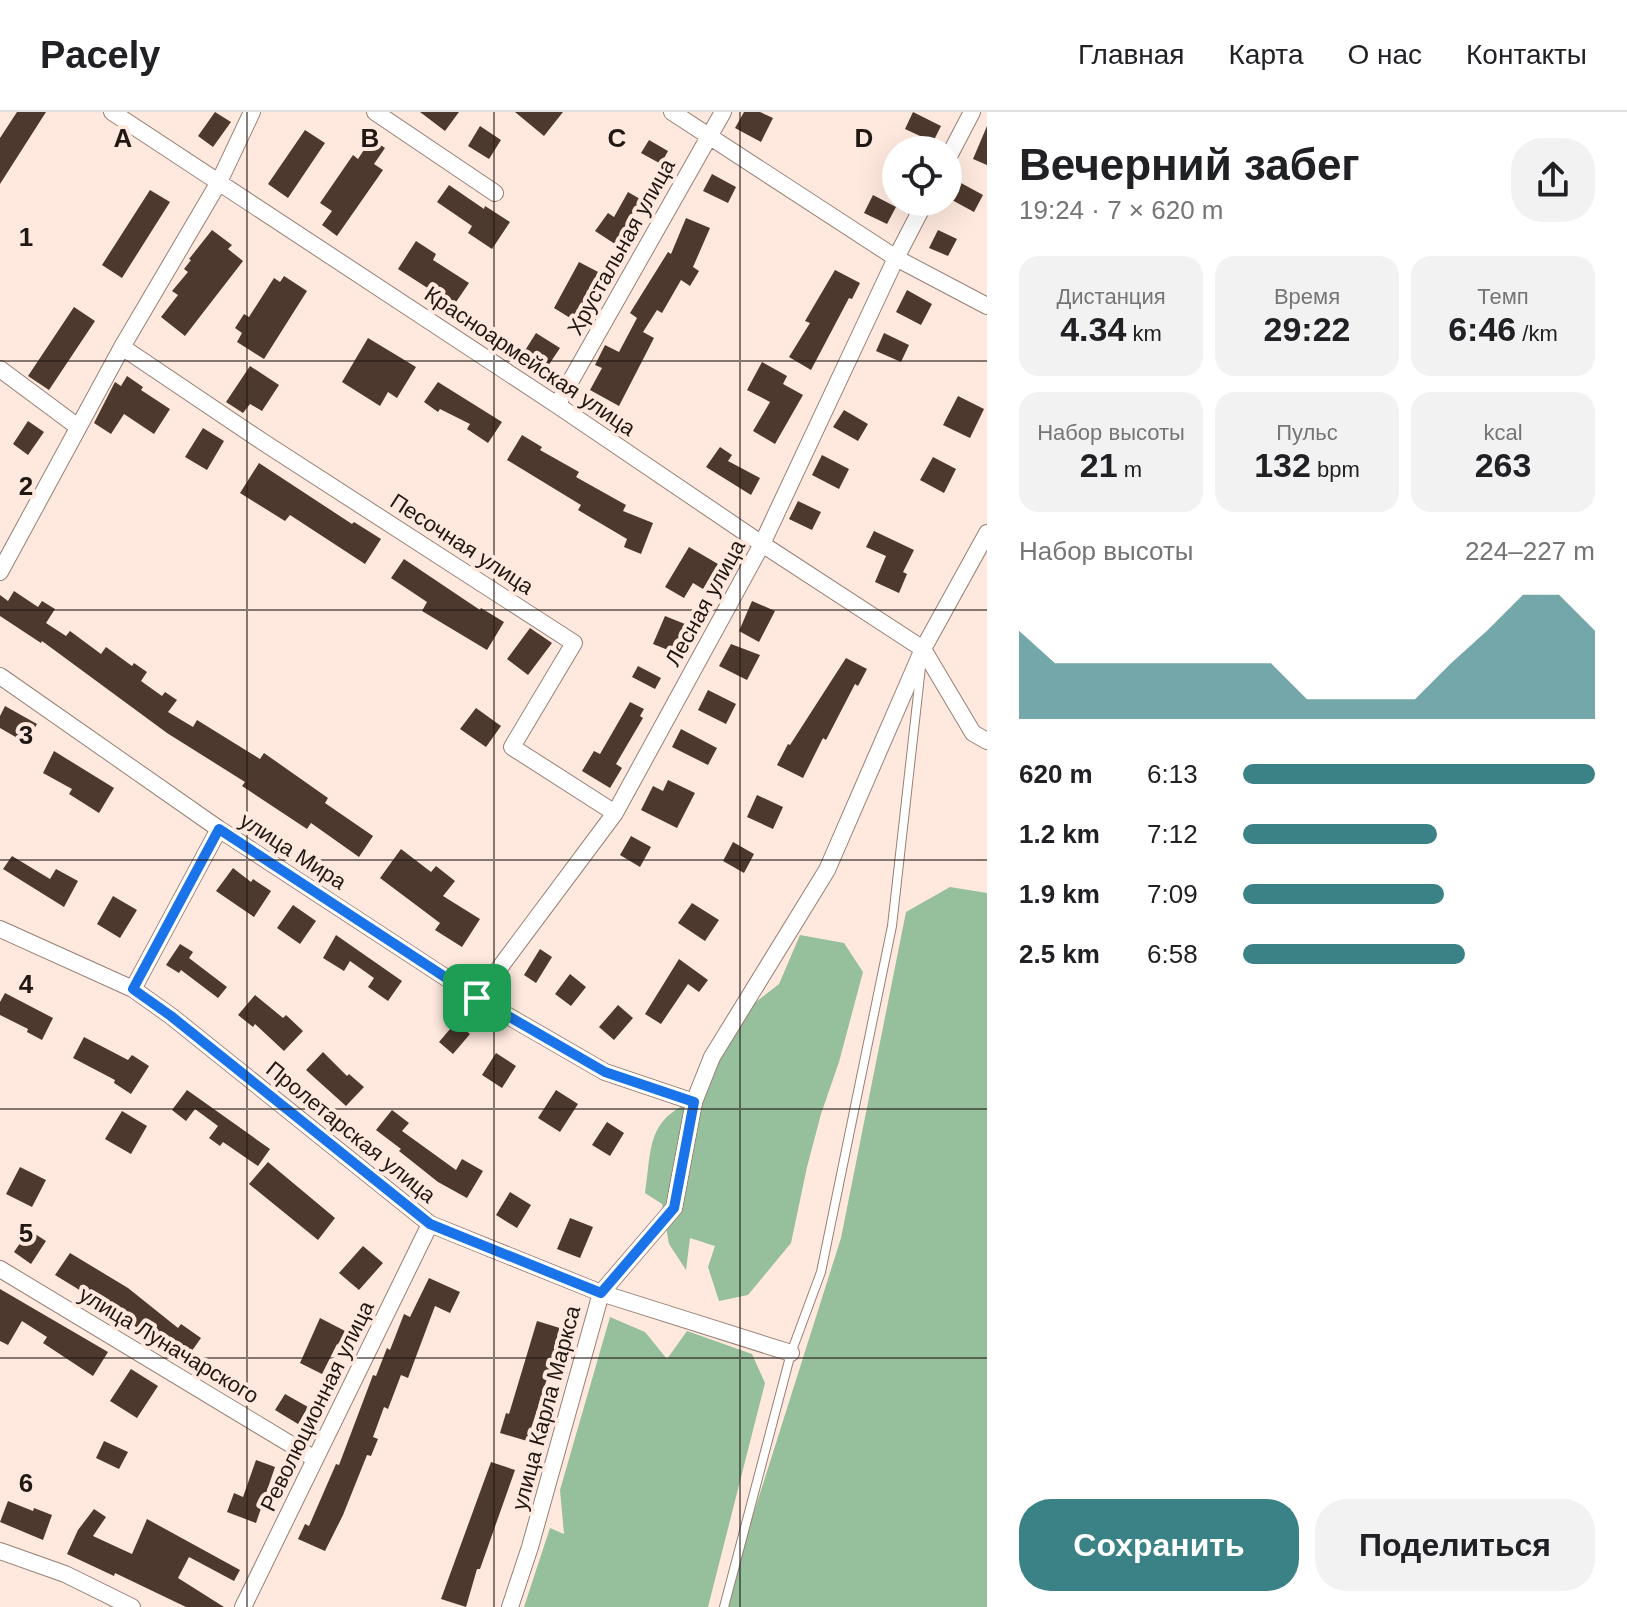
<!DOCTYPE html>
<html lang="ru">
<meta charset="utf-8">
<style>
body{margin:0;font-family:Arial,sans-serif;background:#f2f2f2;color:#202124;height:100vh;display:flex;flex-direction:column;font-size:30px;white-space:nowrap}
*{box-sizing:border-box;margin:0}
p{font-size:26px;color:#757577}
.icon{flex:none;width:44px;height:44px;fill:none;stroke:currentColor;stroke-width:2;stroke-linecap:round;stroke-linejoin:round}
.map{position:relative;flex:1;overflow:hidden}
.details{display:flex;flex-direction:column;background:#fff;width:640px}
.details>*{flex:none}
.controls{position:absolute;left:882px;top:24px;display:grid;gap:16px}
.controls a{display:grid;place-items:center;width:80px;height:80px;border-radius:50%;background:#fff;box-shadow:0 8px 32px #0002;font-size:40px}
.pin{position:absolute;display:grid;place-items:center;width:68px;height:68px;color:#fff;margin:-34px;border-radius:16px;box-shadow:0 4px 12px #0006}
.round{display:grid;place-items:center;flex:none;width:84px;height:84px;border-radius:32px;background:#f2f2f2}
.overview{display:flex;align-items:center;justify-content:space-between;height:136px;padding:0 32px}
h1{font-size:44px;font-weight:600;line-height:60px}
.figures{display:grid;grid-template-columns:repeat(3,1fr);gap:12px;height:136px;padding:8px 32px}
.figures div{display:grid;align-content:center;border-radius:20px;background:#f2f2f2;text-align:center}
.figures b{font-size:34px;font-weight:600}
.figures small{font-size:22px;font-weight:400}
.figures p{font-size:22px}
.chart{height:224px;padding:16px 32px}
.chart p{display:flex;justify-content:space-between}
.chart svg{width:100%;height:144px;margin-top:8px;fill:#3a8285;opacity:.7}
.action{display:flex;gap:16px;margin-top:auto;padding:16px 32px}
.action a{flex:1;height:92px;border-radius:32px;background:#3a8285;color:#fff;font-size:32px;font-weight:600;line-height:92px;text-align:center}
.action a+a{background:#f2f2f2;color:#202124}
ul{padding:0 32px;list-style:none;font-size:26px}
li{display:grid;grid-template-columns:128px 96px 1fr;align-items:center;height:60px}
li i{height:20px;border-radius:10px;background:#3a8285}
header{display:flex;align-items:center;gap:48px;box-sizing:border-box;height:112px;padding:0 40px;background:#fff;border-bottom:2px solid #e0e0e0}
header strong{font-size:38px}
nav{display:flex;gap:44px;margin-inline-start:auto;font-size:28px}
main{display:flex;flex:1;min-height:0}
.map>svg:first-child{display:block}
</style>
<header>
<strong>Pacely</strong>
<nav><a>Главная</a><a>Карта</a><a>О нас</a><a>Контакты</a></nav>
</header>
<main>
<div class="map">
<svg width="987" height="1495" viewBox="0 0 987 1495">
<rect width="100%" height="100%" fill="#ffe9de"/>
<path fill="#96bf9b" d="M950,775L987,781V1495H724L841,1126L906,800Z
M800,823L844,831L863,860L839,950L821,1002L807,1055L791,1131L748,1183L719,1189L708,1155L715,1134L690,1126L686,1158L669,1132L662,1092L645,1081C652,1037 646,1007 694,989L738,904L779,872Z
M610,1205L645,1220L667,1247L687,1219L752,1242L765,1271L708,1495H524L550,1416L564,1422L560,1378Z"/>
<path fill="#4e392e" d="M17,0H46L0,72V26Z
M215,0L231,10L213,35L198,24Z
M420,0H459L445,19Z
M515,0H563L544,24Z
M744,0H760L773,6L761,30L735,16Z
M913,0L941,14L933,30L905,17Z
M480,14L501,28L489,47L468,34Z
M987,14V53L973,47Z
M305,18L325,31L288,86L268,72Z
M371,27L385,36L374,52L383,58L337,124L322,113L332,99L320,91L353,43L358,47Z
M649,28L668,39L661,52L641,41Z
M712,62L736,75L728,91L703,79Z
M961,71L983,83L974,100L952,88Z
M449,73L484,97L485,94L510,110L492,137L468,121L472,114L437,90Z
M150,78L170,90L122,166L102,153Z
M628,80L640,87L626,114L627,115L615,132L595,119L608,101L614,105Z
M873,83L896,95L887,112L864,101Z
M686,106L710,116L693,155L699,159L690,174L681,168L662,201L657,198L643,220L654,226L619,294L590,278L602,256L595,253L605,233L619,240L637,206L630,201L668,140L671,142Z
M212,118L232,133L228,137L243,149L185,224L161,205L178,183L172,179L188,160L184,157L191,148L189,147Z
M938,118L957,127L948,144L929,136Z
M416,129L436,142L433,148L469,171L454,193L398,157Z
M579,150L602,162L575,209L554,196Z
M835,158L860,171L852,187L849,186L811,258L789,245L810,211L805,209Z
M284,164L307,179L264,247L237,230L242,221L235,216L244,202L249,205L274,166L280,170Z
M907,178L932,192L921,213L896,200Z
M74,195L95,209L49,278L28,264Z
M536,221L560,236L548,254L524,240Z
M884,221L909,233L901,250L876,239Z
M368,226L416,255L397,286L388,280L380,294L342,270Z
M762,250L787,264L783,272L803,283L775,332L753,319L770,290L747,278Z
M250,254L279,273L262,299L250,292L243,301L226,290Z
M127,264L143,275L141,278L170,297L154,322L124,302L111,322L94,311L115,270L121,274Z
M438,270L502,310L488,331L467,317L470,312L440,297L438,300L424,290Z
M958,284L984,297L970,326L943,313Z
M844,298L868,312L858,329L833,315Z
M28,309L44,320L28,343L13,332Z
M203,316L224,329L207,358L185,345Z
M522,323L542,335L540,338L579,360L576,365L626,393L623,399L653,411L641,442L624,435L627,427L578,398L581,393L507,348Z
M720,335L732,343L728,349L760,366L751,383L706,355Z
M822,343L849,357L839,377L812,363Z
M933,345L956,357L944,381L920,368Z
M259,351L352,412L354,410L381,427L365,452L290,403L285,409L240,381Z
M798,389L821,400L812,418L789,407Z
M874,419L914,438L903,460L907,462L899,481L875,470L886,444L866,435Z
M689,435L718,452L703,477L693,471L684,486L665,475Z
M404,447L480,498L481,496L504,510L487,538L422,499L427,490L391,466Z
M14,479L38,495L42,489L55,497L46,511L66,524L70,519L101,542L106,535L132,554L134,551L147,560L141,569L162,584L165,580L177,588L168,600L193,615L197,608L260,647L264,641L328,686L325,691L373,724L359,745L311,711L307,717L242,674L245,670L167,621L42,529L41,531L0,504V483L8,489Z
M752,489L775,499L759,530L739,519Z
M665,504L690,514L678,542L653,532Z
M530,516L552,531L528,563L507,547Z
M731,532L760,543L747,568L719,554Z
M846,546L867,557L858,574L855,572L826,628L823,626L803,666L777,653L788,632L790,633Z
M638,554L661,566L655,577L632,565Z
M708,578L736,592L726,612L698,598Z
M630,590L644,597L640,604L643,606L616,652L622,656L610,676L582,659L594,639L600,642Z
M5,594L37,612L26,631L0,616V604Z
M476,596L501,614L486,635L460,617Z
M681,617L717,636L708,653L672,635Z
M54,639L114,676L99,701L69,682L72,677L43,661Z
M668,668L695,681L677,716L641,698L653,674L663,679Z
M757,683L783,695L773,717L747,705Z
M631,724L651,735L640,755L620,743Z
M733,730L754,742L744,761L723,749Z
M401,737L431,760L436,754L455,769L443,784L480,807L462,835L435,818L440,811L380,766Z
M12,744L50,767L56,757L78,769L64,795L3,757Z
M233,756L251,770L253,767L271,779L254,805L216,779Z
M113,784L137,798L120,826L97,812Z
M692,791L719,808L705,829L678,811Z
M293,793L316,809L300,832L277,816Z
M336,823L402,869L388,889L368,875L374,866L350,849L344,859L323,846Z
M180,832L193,840L189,846L227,875L218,886L181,858L179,861L166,853Z
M540,837L552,845L536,871L524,863Z
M679,847L708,868L699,880L688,872L661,912L645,902Z
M570,862L586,875L571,894L555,882Z
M5,881L53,906L42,928L27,920L28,917L0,903V890Z
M255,883L283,906L286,903L303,919L284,939L255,912L253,915L238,903Z
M618,893L633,906L614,928L599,915Z
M456,910L470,922L453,942L439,930Z
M84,925L128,948L132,943L149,954L131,982L114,971L115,968L73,946Z
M323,940L347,964L349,962L364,975L346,994L306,958Z
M496,941L516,954L502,976L482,963Z
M187,978L270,1037L258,1054L223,1030L220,1034L209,1026L218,1014L195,997L186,1009L172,998Z
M556,978L578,992L560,1020L538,1006Z
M392,998L409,1011L402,1019L456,1058L462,1047L483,1059L467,1086L438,1070L399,1039L401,1037L376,1018Z
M122,999L147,1014L131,1042L105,1027Z
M607,1010L624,1021L610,1044L592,1033Z
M268,1050L335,1106L318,1128L249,1072Z
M20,1055L46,1068L32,1095L6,1082Z
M510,1080L531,1093L517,1116L496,1103Z
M570,1106L593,1115L580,1146L557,1137Z
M29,1118L46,1129L31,1152L14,1140Z
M363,1134L383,1151L359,1178L339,1161Z
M70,1141L128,1176L178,1216L181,1212L201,1226L184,1250L117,1201L55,1163Z
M429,1166L460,1180L450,1201L435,1194L408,1266L401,1263L388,1297L384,1295L373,1325L378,1327L371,1344L367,1343L343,1403L325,1439L298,1427L305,1412L309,1414L336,1352L339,1353L373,1263L376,1264L387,1236L390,1238L404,1202L410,1205Z
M0,1177L108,1240L93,1264L43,1231L47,1225L22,1209L8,1233L0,1229Z
M320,1206L347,1220L340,1234L337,1232L322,1262L300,1251Z
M537,1209L563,1217L527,1329L500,1321L506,1301L509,1302Z
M131,1257L158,1274L137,1306L110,1289Z
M285,1282L308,1295L298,1312L275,1298Z
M104,1329L128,1340L119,1357L96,1346Z
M256,1348L275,1355L256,1411L227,1400L234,1381L243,1385Z
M491,1350L515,1358L480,1457H477L466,1495L441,1487Z
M8,1389L33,1399L34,1396L52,1403L43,1428L0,1410Z
M94,1397L106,1405L93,1424L132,1442L147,1407L240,1458L234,1469L189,1445L178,1466L224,1495H186L115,1461L114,1464L67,1442L78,1418Z"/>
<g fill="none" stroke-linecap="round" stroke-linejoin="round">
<g stroke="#977f73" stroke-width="10">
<path id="service" d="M724,1495L791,1241L821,1160L892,814L921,555"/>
</g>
<g stroke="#977f73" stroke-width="18">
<path id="minor" d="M112,0L557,293L762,432L923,537L973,621L987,629
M375,0L495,81
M672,0L896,146L987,194
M948,46L972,0
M122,235L263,330L574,531L512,635L615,701
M0,257L78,315
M557,293L723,0
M0,460L122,235L219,70L252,0
M0,564L219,717L477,886L605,960L694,990L712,945L827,758L923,537L987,421
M0,817L133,877L171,904L430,1112L601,1181L791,1241
M133,877L219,717
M477,886L615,701L762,432L896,146L925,90
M0,1157L315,1347
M0,1439L65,1462L132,1495
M243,1495L430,1112
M510,1495L530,1435L601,1181L674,1096L694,990"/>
</g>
<use href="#service" stroke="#fff" stroke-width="8"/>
<use href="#minor" stroke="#fff" stroke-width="16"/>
</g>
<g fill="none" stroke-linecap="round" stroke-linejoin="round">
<g stroke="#fff" stroke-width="16">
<path id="route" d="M219,717L477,886L605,960L694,990L674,1096L601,1181L430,1112L171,904L133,877Z"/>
</g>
<use href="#route" stroke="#1a73e8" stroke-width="10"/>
</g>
<path fill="none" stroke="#211814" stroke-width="2" stroke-opacity="0.55" d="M247,0V1495M494,0V1495M740,0V1495M0,249H987M0,498H987M0,748H987M0,997H987M0,1246H987"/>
<g text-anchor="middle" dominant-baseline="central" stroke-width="8" stroke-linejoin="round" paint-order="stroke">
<g font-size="22" fill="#211814" stroke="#ffe9de">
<text transform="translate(621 135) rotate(-61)">Хрустальная улица</text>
<text transform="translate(530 249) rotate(34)">Красноармейская улица</text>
<text transform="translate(462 432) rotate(33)">Песочная улица</text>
<text transform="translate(705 491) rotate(-61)">Лесная улица</text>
<text transform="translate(293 739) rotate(33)">улица Мира</text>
<text transform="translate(351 1020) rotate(39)">Пролетарская улица</text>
<text transform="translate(169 1233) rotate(31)">улица Луначарского</text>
<text transform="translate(317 1294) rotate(-64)">Революционная улица</text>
<text transform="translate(546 1296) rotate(-75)">улица Карла Маркса</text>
</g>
</g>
<g font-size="26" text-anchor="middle" font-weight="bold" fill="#211814" stroke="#ffe9de" stroke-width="8" stroke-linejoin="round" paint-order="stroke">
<text x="123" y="35">A</text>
<text x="370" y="35">B</text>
<text x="617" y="35">C</text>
<text x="864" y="35">D</text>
<text x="26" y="134">1</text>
<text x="26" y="383">2</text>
<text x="26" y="632">3</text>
<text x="26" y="881">4</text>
<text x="26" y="1130">5</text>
<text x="26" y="1380">6</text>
</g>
</svg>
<div class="controls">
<a><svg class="icon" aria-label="locate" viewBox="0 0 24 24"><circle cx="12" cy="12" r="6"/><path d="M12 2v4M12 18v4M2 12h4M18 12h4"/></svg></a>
</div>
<div class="pin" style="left:477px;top:886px;background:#1e9e55"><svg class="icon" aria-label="arrive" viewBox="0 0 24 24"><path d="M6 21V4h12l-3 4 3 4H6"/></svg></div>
</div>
<section class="details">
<div class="overview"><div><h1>Вечерний забег</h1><p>19:24 · 7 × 620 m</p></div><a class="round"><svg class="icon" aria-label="share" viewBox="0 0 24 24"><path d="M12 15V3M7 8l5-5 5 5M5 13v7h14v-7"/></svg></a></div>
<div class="figures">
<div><p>Дистанция</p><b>4.34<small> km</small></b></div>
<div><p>Время</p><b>29:22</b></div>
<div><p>Темп</p><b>6:46<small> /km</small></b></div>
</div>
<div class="figures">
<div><p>Набор высоты</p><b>21<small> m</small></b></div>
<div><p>Пульс</p><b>132<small> bpm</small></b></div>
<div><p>kcal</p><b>263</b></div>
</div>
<div class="chart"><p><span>Набор высоты</span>224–227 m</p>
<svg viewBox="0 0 160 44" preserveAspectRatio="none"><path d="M0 44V17L10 27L20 27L30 27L40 27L50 27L60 27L70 27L80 38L90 38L100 38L110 38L120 27L130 17L140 6L150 6L160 17V44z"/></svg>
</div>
<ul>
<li><b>620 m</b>6:13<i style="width:100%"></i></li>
<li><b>1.2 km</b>7:12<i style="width:55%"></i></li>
<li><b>1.9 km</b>7:09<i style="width:57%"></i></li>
<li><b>2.5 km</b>6:58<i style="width:63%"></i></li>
</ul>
<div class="action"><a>Сохранить</a><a>Поделиться</a></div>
</section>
</main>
